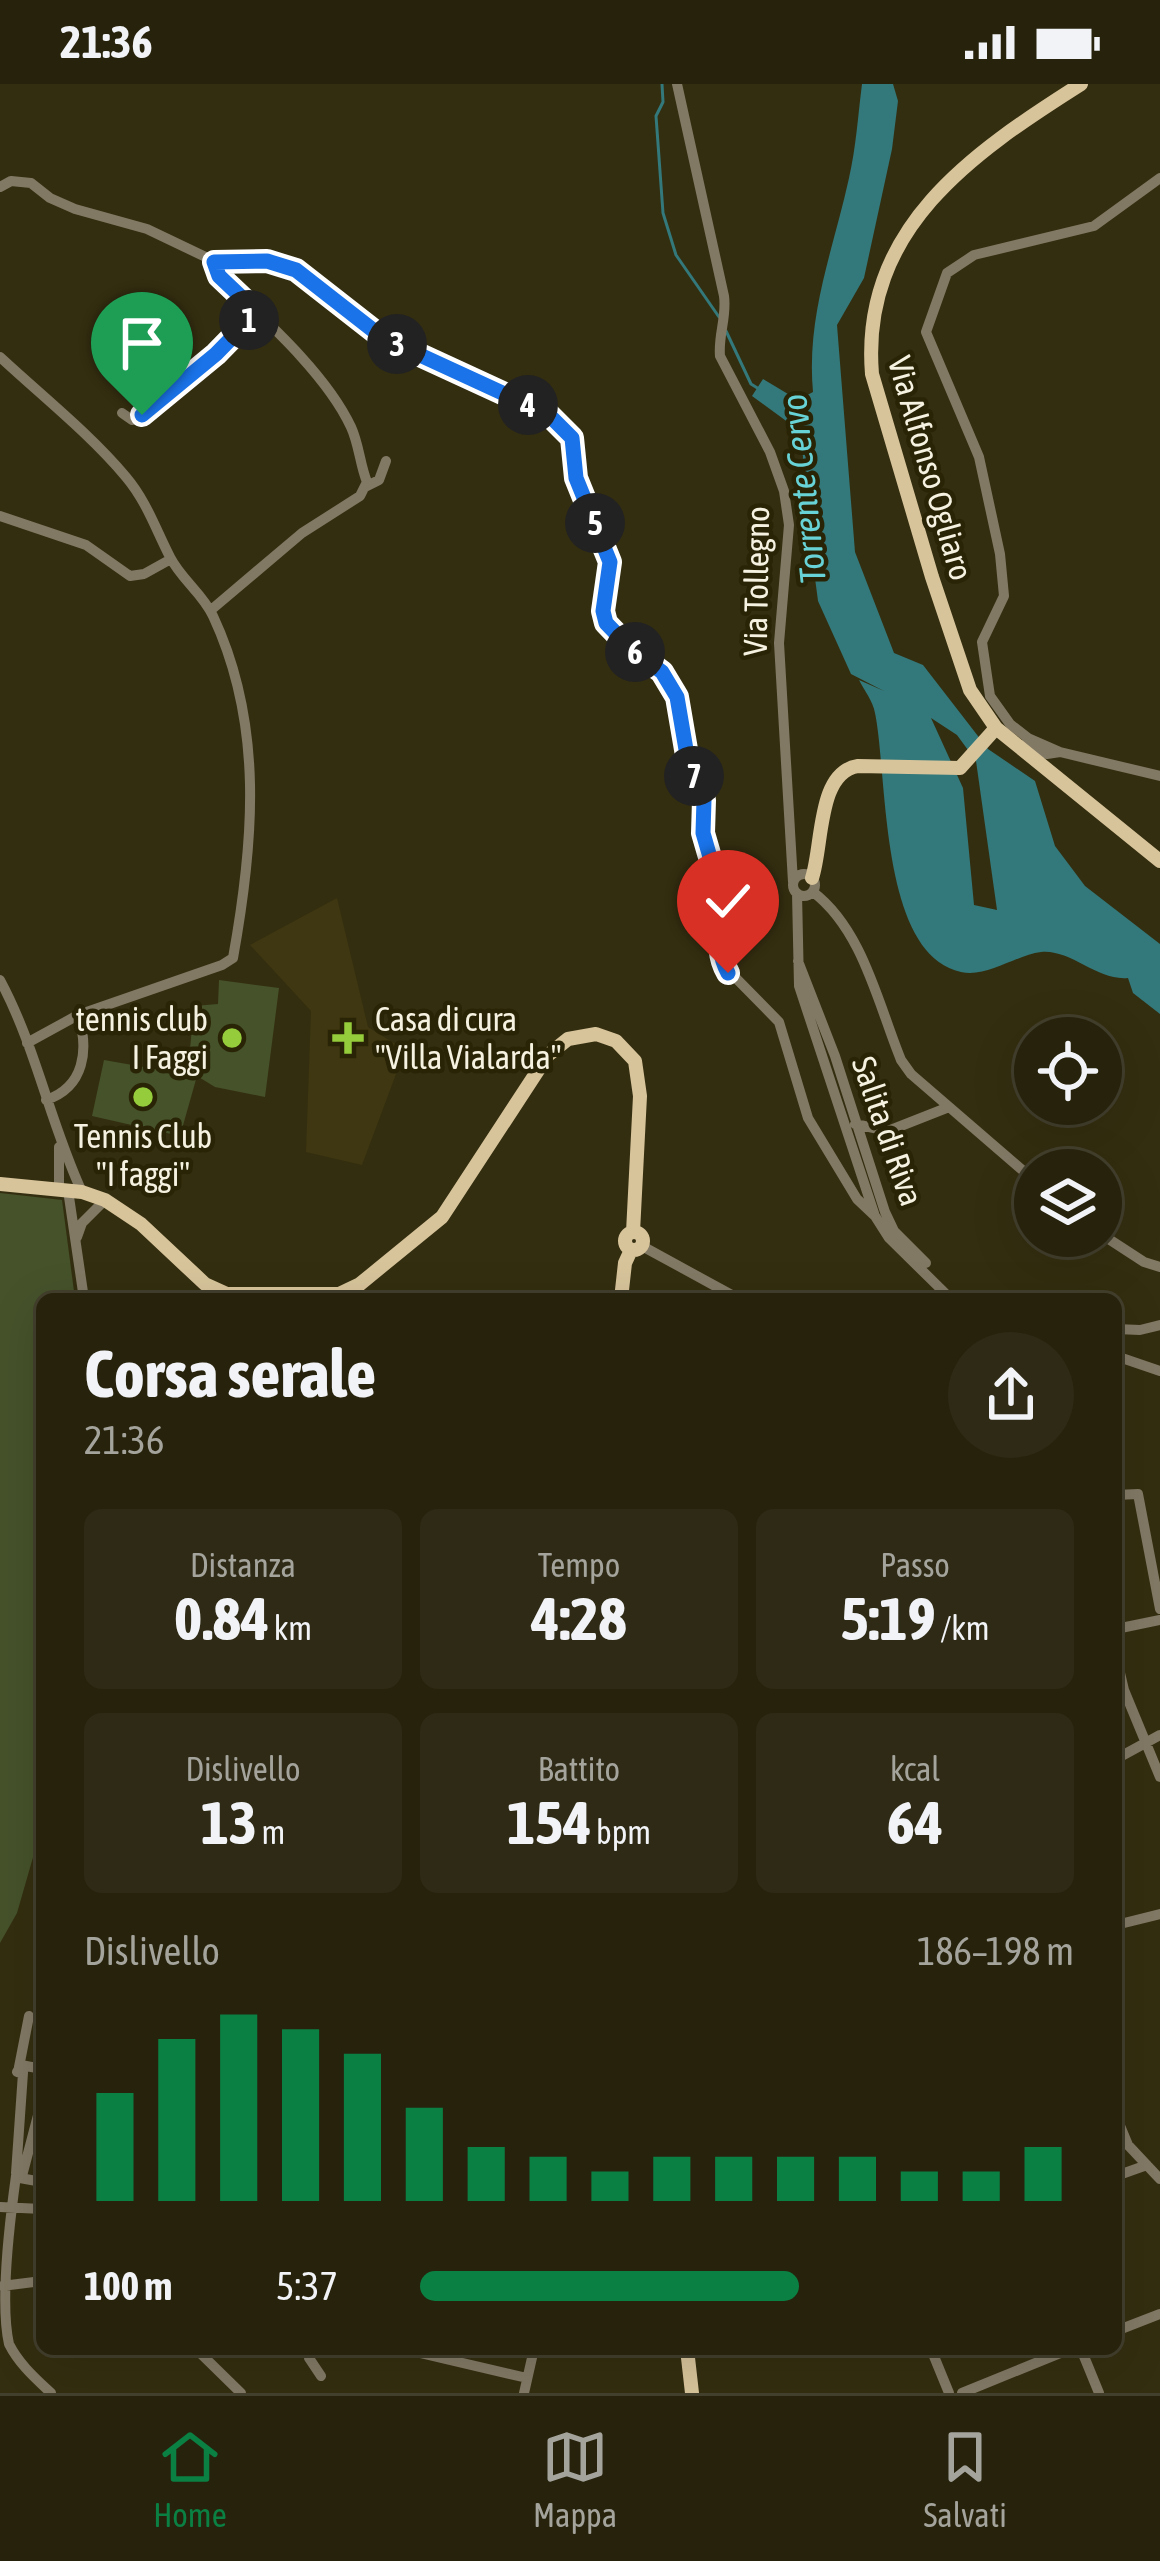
<!DOCTYPE html>
<html lang="it">
<meta charset="utf-8">
<style>
body{margin:0;font-family:"Asap Condensed",sans-serif;background:#2f2a15;color:#f1f3f6;height:100vh;display:flex;flex-direction:column;font-size:45px;white-space:nowrap}
*{box-sizing:border-box;margin:0}
p{font-size:39px;color:#a4a49d}
.icon{flex:none;width:66px;height:66px;fill:none;stroke:currentColor;stroke-width:2;stroke-linecap:round;stroke-linejoin:round}
.map{position:relative;flex:1;overflow:hidden}
.details{position:absolute;left:36px;top:1209px;width:1086px;height:1062px;display:flex;flex-direction:column;background:#27220c;border-radius:18px;box-shadow:0 12px 48px #0002,0 0 0 3px #433f2d}
.details>*{flex:none}
.fabs{position:absolute;left:1014px;top:933px;display:grid;gap:24px}
.fabs a{display:grid;place-items:center;width:108px;height:108px;border-radius:50%;background:#27220c;box-shadow:0 12px 48px #0002,0 0 0 3px #433f2d;font-size:60px}
.pin{position:absolute;display:grid;place-items:center;width:102px;height:102px;color:#fff;margin:-123px -51px;border-radius:50% 50% 50% 0;rotate:-45deg;box-shadow:0 0 12px #0007}
.pin .icon{rotate:45deg}
.km{position:absolute;width:60px;height:60px;margin:-30px;border-radius:50%;background:#222;color:#fff;font-size:33px;line-height:60px;text-align:center}
.round{display:grid;place-items:center;flex:none;width:126px;height:126px;border-radius:63px;background:#2f2a15}
.head{display:flex;align-items:center;justify-content:space-between;height:204px;padding:0 48px}
h1{font-size:66px;font-weight:700;line-height:90px}
.metrics{display:grid;grid-template-columns:repeat(3,1fr);gap:18px;height:204px;padding:12px 48px}
.metrics div{display:grid;align-content:center;border-radius:18px;background:#2f2a15;text-align:center}
.metrics b{font-size:60px;font-weight:700}
.metrics small{font-size:33px;font-weight:400}
.metrics p{font-size:33px}
.chart{height:336px;padding:24px 48px}
.chart p{display:flex;justify-content:space-between}
.chart svg{width:100%;height:216px;margin-top:12px;stroke:#0b8043;stroke-width:6}
ul{padding:0 48px;list-style:none;font-size:39px}
li{display:grid;grid-template-columns:192px 144px 1fr;align-items:center;height:90px}
li i{height:30px;border-radius:15px;background:#0b8043}
.status{display:flex;justify-content:space-between;align-items:center;height:84px;padding:0 60px;background:#27220c;direction:ltr}
.status svg{height:33px;fill:currentColor}
.tab-bar{display:flex;justify-content:space-around;align-items:center;height:168px;border-top:3px solid #433f2d;background:#27220c;font-size:33px;color:#a4a49d}
.tab-bar a{display:grid;justify-items:center;gap:6px}
.tab-bar .on{color:#0b8043}
.map>svg:first-child{display:block}
</style>
<div class="status"><b>21:36</b><svg viewBox="0 0 49 12"><path d="M0 12V9h3v3zM5 12V6h3v6zM10 12V3h3v9zM15 12V0h3v12zM26 1h20v11H26zM47 4h2v5h-2z"/></svg></div>
<div class="map">
<svg width="1160" height="2309" viewBox="0 0 1160 2309">
<rect width="100%" height="100%" fill="#342e10"/>
<path fill="#3f3711" d="M337,814L368,943L405,966L362,1081L306,1068L311,927L250,861Z"/>
<path fill="#45522a" d="M219,896L279,904L265,1013L215,1003L197,992L180,1052L92,1032L104,976L195,992L188,987L194,922L218,920Z
M0,1109L62,1116L75,1215H42V1742L17,1829L0,1859Z"/>
<path fill="#33787a" fill-rule="evenodd" d="M862,0H893L898,17L892,65L864,194L837,241L855,468L894,569L923,581L988,665L1035,697L1055,762L1085,802L1160,860V930L1133,909L1128,894C1097,897 1071,865 1041,868C1016,871 987,894 961,888C879,870 888,692 875,629C873,617 864,606 859,596L884,607L851,590L818,517L813,479L799,440L803,372L789,339L752,312L763,295L798,316L813,308C806,232 833,167 849,94C856,64 858,31 862,0ZM931,634L957,651L976,677L997,826L974,821L963,704Z"/>
<g fill="none" stroke-linecap="round" stroke-linejoin="round">
<path stroke="#33787a" stroke-width="3" d="M662,0L663,18L656,32L663,129L676,171L719,233
M726,247L751,300L759,305"/>
<path stroke="#827965" stroke-width="10" d="M677,0L724,212C727,233 718,251 720,272L770,368L784,407L789,441L779,559L793,798
M0,103L11,97L31,99L50,114L75,125L147,145L214,177H267L295,186L383,254L548,330L571,354L576,395L610,478L603,527L606,539L630,564L662,588L677,613L689,683L704,715L703,749L712,780L718,783L724,817L718,864L723,881L779,938L808,1034L857,1115L875,1132L889,1154L951,1215
M0,273C42,312 90,350 126,393C147,418 156,446 170,473C181,495 203,510 213,532C264,641 254,758 233,874L222,881L78,931L27,959
M122,329L132,336L142,331L216,270L257,228
M365,403L379,396L386,377
M0,432L86,461L130,492L144,490L171,475
M211,526L302,449L360,412L367,398C360,381 359,360 351,343C326,289 262,233 219,192L214,177
M1023,661L1047,670L1060,668L1028,654L1010,640L990,612L982,558L1004,512L1000,470L979,373L926,248L947,189L974,171L1094,142L1160,94
M1060,668L1160,692
M793 801a11 11 0 1 1 22 0a11 11 0 1 1-22 0Z
M813,808C863,846 878,920 901,976L911,990L1035,1097
M797,809L799,902L874,1129
M798,877L835,972L885,1128L894,1147L926,1179
M0,896C36,963 50,1039 82,1108
M46,1016C85,1003 89,965 78,931
M855,1040L888,1047L949,1023
M59,1105V1063
M68,1106L84,1215
M1101,1150L1144,1178L1160,1183
M77,1153L82,1139L105,1116
M642,1162L739,1215
M1116,1245L1140,1246L1160,1241
M1116,1272L1160,1287
M1116,1411L1138,1410L1160,1525
M1116,1545L1160,1536
M1116,1572L1124,1606L1160,1693
M1116,1675L1160,1651
M1116,1841L1160,1830
M19,1983L29,1932
M42,1985L21,1981L17,1988L23,1989L16,2089L20,2094L42,2098
M42,2016L22,2092H16C10,2135 0,2220 9,2260C19,2280 35,2294 51,2309
M1116,2032L1128,2061L1160,2095
M1116,2092L1147,2081
M0,2123L42,2125
M2,2202L42,2197
M1116,2247L1160,2230
M196,2265L241,2309
M309,2265V2274L321,2292
M403,2265L527,2294
M931,2265L949,2309
M1081,2265L1099,2309
M524,2309L534,2265
M962,2309L1070,2265"/>
<path stroke="#d7c49b" stroke-width="14" d="M1081,0C972,69 860,145 872,290L932,493L970,606L996,644L1160,777
M812,794C823,762 817,688 858,682L960,684L996,644
M0,1100L82,1108L105,1116L141,1140L205,1200L227,1210H339L360,1200L442,1133L548,971L568,955L596,950L616,957L635,977L640,1012L633,1148
M625 1157a9 9 0 1 1 18 0a9 9 0 1 1-18 0Z
M621,1215L625,1179L631,1166
M687,2265L692,2309"/>
</g>
<g fill="none" stroke-linecap="round" stroke-linejoin="round">
<g stroke="#fff" stroke-width="24">
<path id="route" d="M142,331L216,270L257,228L219,192L214,178L267,177L296,186L383,254L548,330L572,354L576,394L610,478L603,527L606,539L630,564L662,588L677,613L689,683L704,716L703,749L712,780L718,783C721,796 724,809 724,822C724,848 714,864 728,889"/>
</g>
<use href="#route" stroke="#1a73e8" stroke-width="15"/>
</g>
<g fill="#95cc3b" stroke="#2a2406" stroke-width="4.5">
<circle cx="232" cy="954" r="12"/>
<path d="M342 936h12v12h12v12h-12v12h-12v-12h-12v-12h12z"/>
<circle cx="143" cy="1013" r="12"/>
</g>
<g text-anchor="middle" dominant-baseline="central" stroke-width="9" stroke-linejoin="round" paint-order="stroke">
<g font-size="33" fill="#f6f2e1" stroke="#2a2406">
<text transform="translate(931 384) rotate(74)">Via Alfonso Ogliaro</text>
<text transform="translate(756 497) rotate(-89)">Via Tollegno</text>
<text transform="translate(888 1047) rotate(71)">Salita di Riva</text>
</g>
<g font-size="33" fill="#f6f2e1" stroke="#2a2406" text-anchor="end">
<text x="208" y="935">tennis club<tspan x="208" dy="38">I Faggi</tspan></text>
<text x="375" y="935" text-anchor="start">Casa di cura<tspan x="375" dy="38">"Villa Vialarda"</tspan></text>
<text x="143" y="1052" text-anchor="middle">Tennis Club<tspan x="143" dy="38">"I faggi"</tspan></text>
</g>
<g font-size="36" font-style="italic" fill="#67d3d6" stroke="#2a2406">
<text transform="translate(803 405) rotate(-96)">Torrente Cervo</text>
</g>
</g>
</svg>
<div class="fabs">
<a><svg class="icon" aria-label="locate" viewBox="0 0 24 24"><circle cx="12" cy="12" r="6"/><path d="M12 2v4M12 18v4M2 12h4M18 12h4"/></svg></a>
<a><svg class="icon" aria-label="layers" viewBox="0 0 24 24"><path d="M12 4l9 5-9 5-9-5zM3 14l9 5 9-5"/></svg></a>
</div>
<div class="pin" style="left:142px;top:331px;background:#1e9e55"><svg class="icon" aria-label="arrive" viewBox="0 0 24 24"><path d="M6 21V4h12l-3 4 3 4H6"/></svg></div>
<div class="pin" style="left:728px;top:889px;background:#d93025"><svg class="icon" aria-label="check" viewBox="0 0 24 24"><path d="M5 12l5 5 9-10"/></svg></div>
<b class="km" style="left:249px;top:236px">1</b>
<b class="km" style="left:397px;top:260px">3</b>
<b class="km" style="left:528px;top:321px">4</b>
<b class="km" style="left:595px;top:439px">5</b>
<b class="km" style="left:635px;top:568px">6</b>
<b class="km" style="left:694px;top:692px">7</b>
<section class="details">
<div class="head"><div><h1>Corsa serale</h1><p>21:36</p></div><a class="round"><svg class="icon" aria-label="share" viewBox="0 0 24 24"><path d="M12 15V3M7 8l5-5 5 5M5 13v7h14v-7"/></svg></a></div>
<div class="metrics">
<div><p>Distanza</p><b>0.84<small> km</small></b></div>
<div><p>Tempo</p><b>4:28</b></div>
<div><p>Passo</p><b>5:19<small> /km</small></b></div>
</div>
<div class="metrics">
<div><p>Dislivello</p><b>13<small> m</small></b></div>
<div><p>Battito</p><b>154<small> bpm</small></b></div>
<div><p>kcal</p><b>64</b></div>
</div>
<div class="chart"><p><span>Dislivello</span>186–198 m</p>
<svg viewBox="0 0 160 44" preserveAspectRatio="none"><path d="M5 44V22M15 44V11M25 44V6M35 44V9M45 44V14M55 44V25M65 44V33M75 44V35M85 44V38M95 44V35M105 44V35M115 44V35M125 44V35M135 44V38M145 44V38M155 44V33"/></svg>
</div>
<ul>
<li><b>100 m</b>5:37<i style="width:58%"></i></li>
</ul>
</section>
</div>
<nav class="tab-bar">
<a class="on"><svg class="icon" aria-label="home" viewBox="0 0 24 24"><path d="M3 11l9-7 9 7M6 9v11h12V9"/></svg>Home</a>
<a><svg class="icon" aria-label="map" viewBox="0 0 24 24"><path d="M3 6l6-2 6 2 6-2v14l-6 2-6-2-6 2zM9 4v14M15 6v14"/></svg>Mappa</a>
<a><svg class="icon" aria-label="saved" viewBox="0 0 24 24"><path d="M7 4h10v16l-5-4-5 4z"/></svg>Salvati</a>
</nav>
